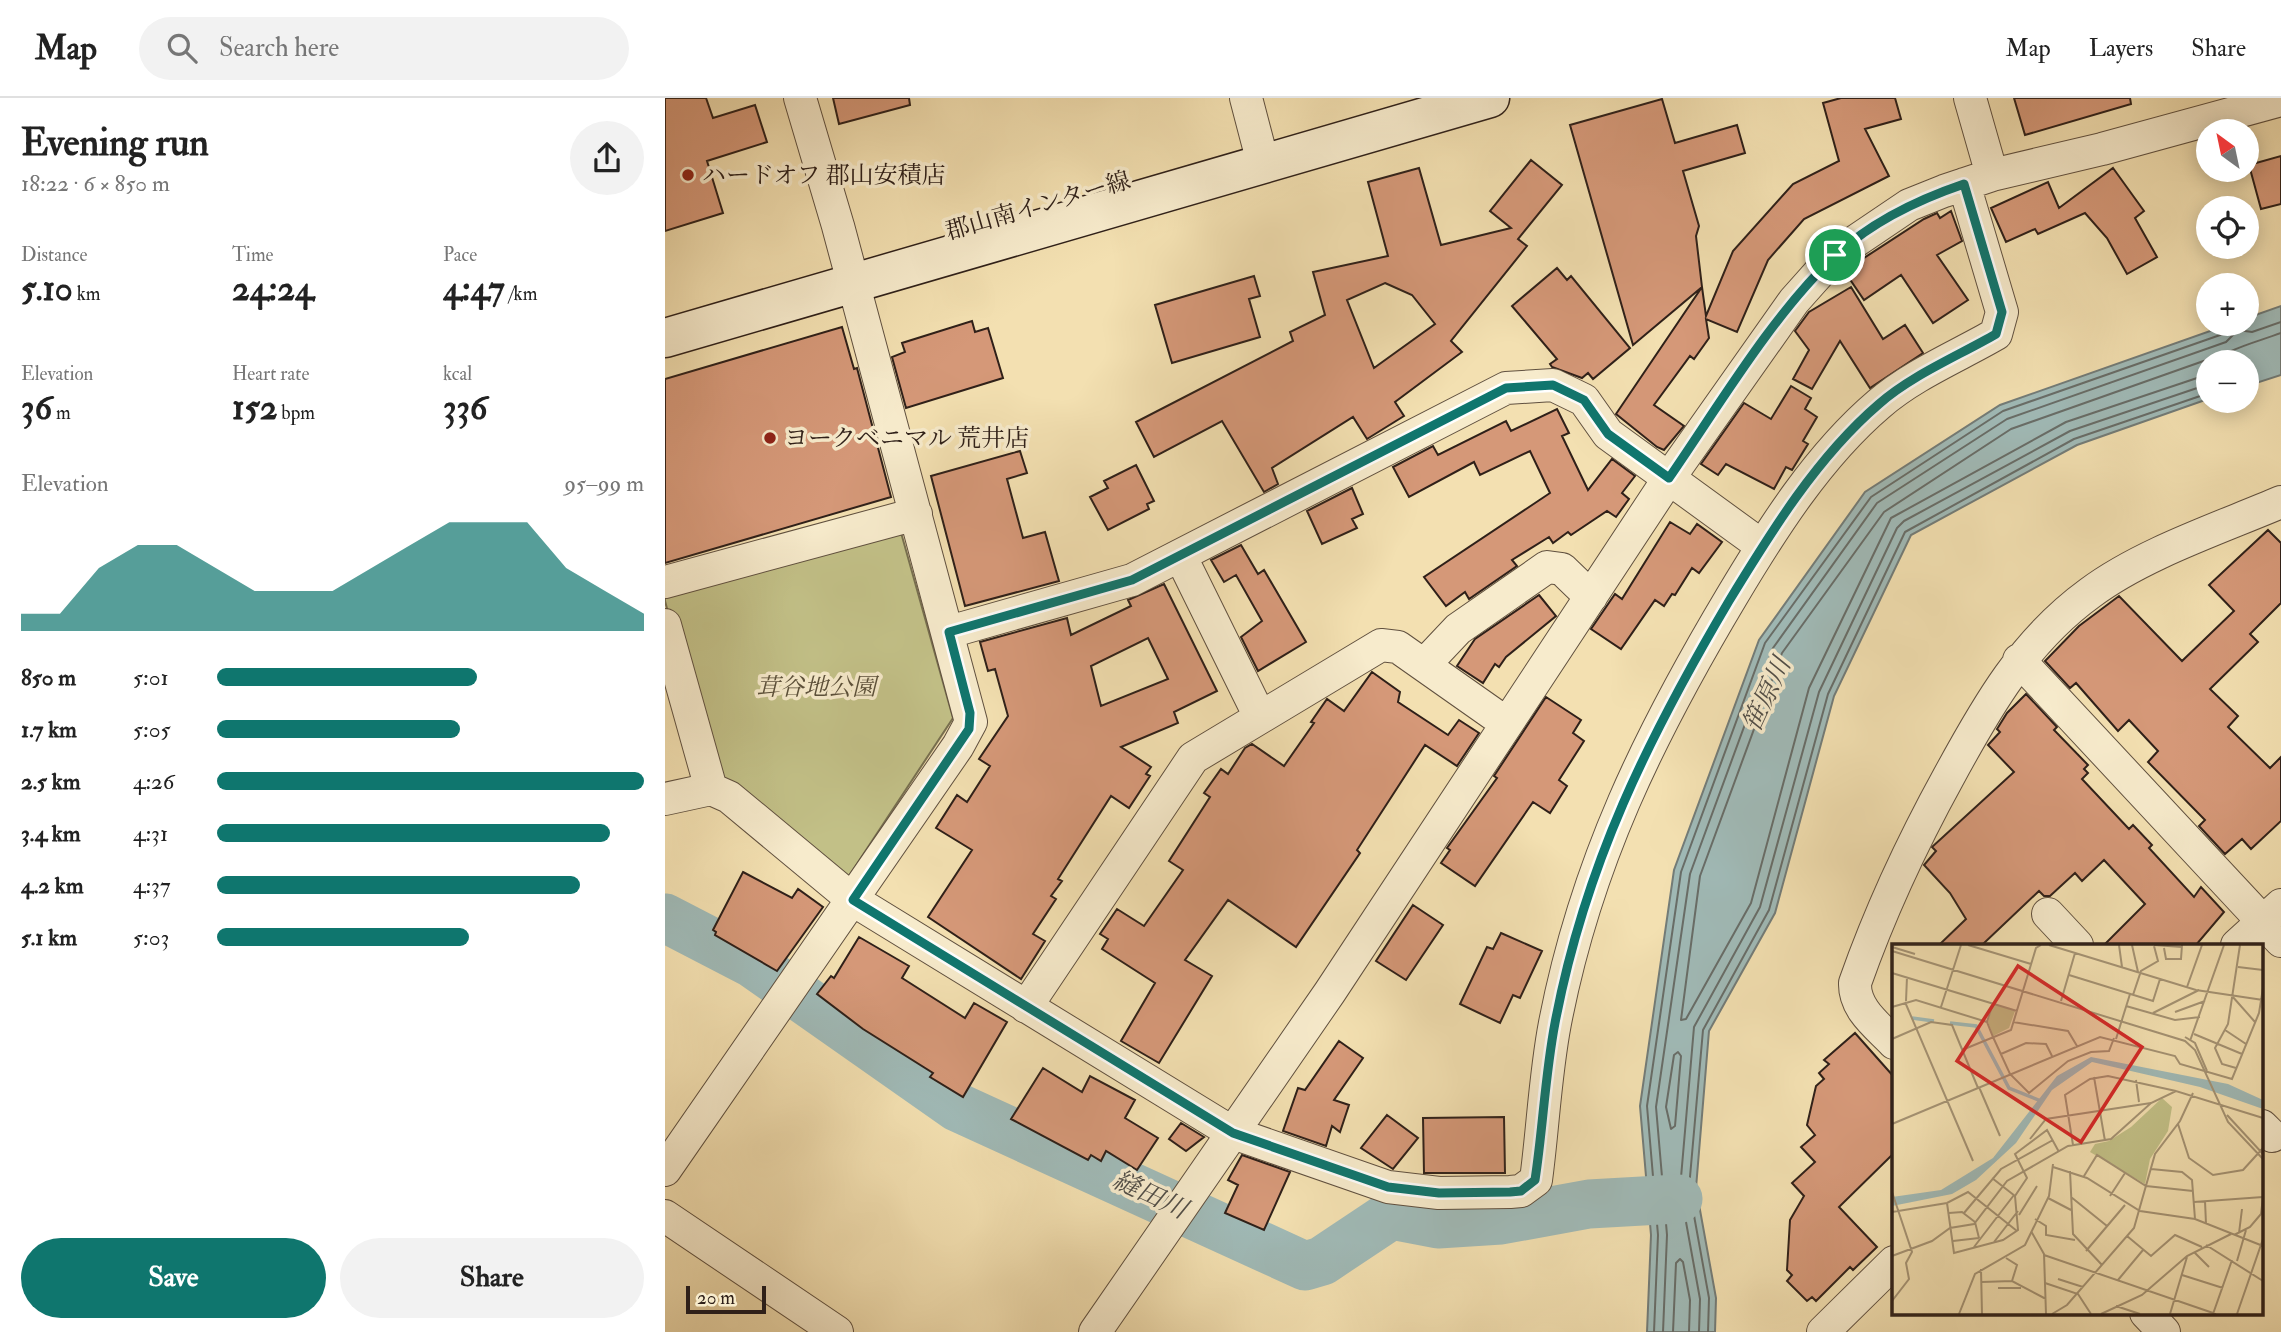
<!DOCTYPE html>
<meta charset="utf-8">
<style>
body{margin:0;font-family:"IM FELL Double Pica","Noto Serif JP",serif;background:#f2f2f2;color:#222;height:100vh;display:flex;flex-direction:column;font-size:26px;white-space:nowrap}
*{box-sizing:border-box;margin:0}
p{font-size:23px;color:#767676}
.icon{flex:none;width:38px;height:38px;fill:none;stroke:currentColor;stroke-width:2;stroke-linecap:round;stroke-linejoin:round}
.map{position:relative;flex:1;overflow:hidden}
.side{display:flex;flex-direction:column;background:#fff;width:665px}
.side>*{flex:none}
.needle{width:46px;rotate:327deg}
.buttons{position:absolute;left:1531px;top:21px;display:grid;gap:14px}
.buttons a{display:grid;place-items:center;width:63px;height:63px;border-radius:50%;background:#fff;box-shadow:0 4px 18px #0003;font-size:35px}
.scale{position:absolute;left:21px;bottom:18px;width:80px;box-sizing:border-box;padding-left:7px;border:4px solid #2f2019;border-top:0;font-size:19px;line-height:24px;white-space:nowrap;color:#2f2019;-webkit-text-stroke:5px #f7ebcc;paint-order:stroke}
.pin{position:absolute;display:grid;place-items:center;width:60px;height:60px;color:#fff;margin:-30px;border:4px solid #fff;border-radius:50%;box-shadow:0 2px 7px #0007}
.round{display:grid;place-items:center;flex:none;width:74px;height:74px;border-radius:37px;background:#f2f2f2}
.summary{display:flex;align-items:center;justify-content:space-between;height:119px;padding:0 21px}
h1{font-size:38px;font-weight:700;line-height:52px}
.metrics{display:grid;grid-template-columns:repeat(3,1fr);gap:10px;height:119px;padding:7px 21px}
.metrics div{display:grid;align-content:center}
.metrics b{font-size:35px;font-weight:700}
.metrics small{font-size:19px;font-weight:400}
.metrics p{font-size:19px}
.chart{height:196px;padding:14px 21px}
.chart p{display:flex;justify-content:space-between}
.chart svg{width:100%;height:126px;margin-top:7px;fill:#0f766e;opacity:.7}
.action{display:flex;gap:14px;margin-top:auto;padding:14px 21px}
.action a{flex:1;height:80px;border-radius:42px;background:#0f766e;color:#fff;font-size:28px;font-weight:700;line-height:80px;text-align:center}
.action a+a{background:#f2f2f2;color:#222}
ul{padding:0 21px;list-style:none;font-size:23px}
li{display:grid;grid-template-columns:112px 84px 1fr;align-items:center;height:52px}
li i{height:18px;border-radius:9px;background:#0f766e}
header{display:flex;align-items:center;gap:42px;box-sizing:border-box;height:98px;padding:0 35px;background:#fff;border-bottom:2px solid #e0e0e0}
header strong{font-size:33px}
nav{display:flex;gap:38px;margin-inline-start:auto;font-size:24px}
.search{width:490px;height:63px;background:#f2f2f2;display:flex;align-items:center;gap:18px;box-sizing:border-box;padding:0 24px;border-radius:38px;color:#767676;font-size:26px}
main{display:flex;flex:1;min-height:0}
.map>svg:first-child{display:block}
</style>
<header>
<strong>Map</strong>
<div class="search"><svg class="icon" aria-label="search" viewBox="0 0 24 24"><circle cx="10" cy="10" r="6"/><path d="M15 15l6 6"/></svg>Search here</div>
<nav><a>Map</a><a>Layers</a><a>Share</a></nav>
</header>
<main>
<section class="side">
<div class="summary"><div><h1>Evening run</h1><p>18:22 · 6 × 850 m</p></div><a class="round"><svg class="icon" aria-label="share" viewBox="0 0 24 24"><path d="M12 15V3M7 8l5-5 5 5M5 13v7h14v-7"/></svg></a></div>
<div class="metrics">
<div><p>Distance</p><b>5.10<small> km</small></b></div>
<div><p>Time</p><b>24:24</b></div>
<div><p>Pace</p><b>4:47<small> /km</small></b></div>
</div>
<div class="metrics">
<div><p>Elevation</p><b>36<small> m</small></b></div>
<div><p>Heart rate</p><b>152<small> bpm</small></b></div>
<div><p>kcal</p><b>336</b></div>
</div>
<div class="chart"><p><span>Elevation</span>95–99 m</p>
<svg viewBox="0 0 160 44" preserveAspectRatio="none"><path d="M0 44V38L10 38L20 22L30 14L40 14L50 22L60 30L70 30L80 30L90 22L100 14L110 6L120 6L130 6L140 22L150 30L160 38V44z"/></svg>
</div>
<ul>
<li><b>850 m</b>5:01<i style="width:61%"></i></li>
<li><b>1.7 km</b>5:05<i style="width:57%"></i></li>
<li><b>2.5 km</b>4:26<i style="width:100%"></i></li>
<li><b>3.4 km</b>4:31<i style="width:92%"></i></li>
<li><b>4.2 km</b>4:37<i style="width:85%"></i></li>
<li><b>5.1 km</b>5:03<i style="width:59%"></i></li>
</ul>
<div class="action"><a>Save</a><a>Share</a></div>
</section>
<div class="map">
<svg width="1616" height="1234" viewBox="0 0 1616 1234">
<rect width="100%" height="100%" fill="#f3e0b1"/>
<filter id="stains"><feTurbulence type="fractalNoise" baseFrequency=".00286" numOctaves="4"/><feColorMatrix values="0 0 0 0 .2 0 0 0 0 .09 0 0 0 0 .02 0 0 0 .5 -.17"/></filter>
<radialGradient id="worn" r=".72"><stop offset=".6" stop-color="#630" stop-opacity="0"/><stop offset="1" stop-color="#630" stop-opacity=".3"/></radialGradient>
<path fill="#c2c087" stroke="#787050" stroke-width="2" d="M235,431L288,620L180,784L49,688L0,503V493Z"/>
<path fill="#a0bab7" stroke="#737c78" stroke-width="2" d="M1616,208V277L1582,288V264H1544L1543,301L1412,347L1246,437L1169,598L1110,815L1044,933L1031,1090L1051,1200L1050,1234H982L986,1137L975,1008L1009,772L1094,542L1200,394L1335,307L1565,226H1582V220Z"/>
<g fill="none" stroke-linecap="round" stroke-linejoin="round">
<path stroke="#686d68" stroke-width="2" d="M1544,276L1401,324L1226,420L1144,590L1086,805L1021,921L1016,922L1035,778L1117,555L1219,414L1346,331L1564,254C1581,246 1597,242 1616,235
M1013,954L1016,958L1010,1028L1006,1031L1001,1009L1009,957Z
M989,1234L993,1137L982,1008L1016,774L1100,545L1206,399L1338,313L1558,236L1563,226
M998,1234L1002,1137L991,1009L1025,776L1108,550L1212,405L1342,321L1561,244L1573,232L1587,234L1616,224
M1008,1234L1011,1165L1015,1161L1018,1164L1025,1202L1024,1234
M1034,1234L1035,1201L1015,1091L1029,929L1095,809L1154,594L1232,430L1239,423L1405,333L1544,286
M1043,1234L1044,1200L1024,1090L1038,932L1104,812L1163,596L1240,434L1409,341L1544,295"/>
<path stroke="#a0bab7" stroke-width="49" d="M0,820L87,865L292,1009L640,1168L657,1163L726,1117L773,1126L836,1122L924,1106L1013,1101"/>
</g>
<path fill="#d59878" stroke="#2f2019" stroke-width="2" fill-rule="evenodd" d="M0,0H41L48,20L90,7L102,44L42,63L58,115L0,133Z
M168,0H244L245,7L174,26Z
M1176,0H1230L1236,21L1200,31L1224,78L1139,121L1103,162L1072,234L1041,221L1044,240L1029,261L1025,258L989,307L1019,328L999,352L992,349L951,316L1037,189L1041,218L1068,153L1128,86L1174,63L1158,5Z
M1349,0H1465L1466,6L1360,37Z
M997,1L1010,45L1072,27L1080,55L1018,73L1034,128L1031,138L1037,189L968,247L905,27Z
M1616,58V106L1596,111L1584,67Z
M866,62L897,87L853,141L862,148L786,243L797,254L730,304L739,318L702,341L688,319L607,370L613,386L599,394L557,323L489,359L471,324L628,243L625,234L660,217L648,174L723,158L703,84L754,70L776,147L846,130L825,113ZM720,185L747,197L770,226L709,270L682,202Z
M1448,70L1479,113L1470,120L1492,159L1462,176L1442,140L1420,115L1373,136L1370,131L1341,144L1326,110L1383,84L1394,110Z
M1286,113L1297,143L1272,157L1303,202L1268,225L1236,177L1199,202L1180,174L1182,171L1259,121L1272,115L1275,120Z
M892,170L902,182L906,178L965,250L928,281L923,275L917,280L887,269L885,266L892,261L847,208Z
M589,178L595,198L584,201L595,239L507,265L490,207Z
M1186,189L1218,241L1240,227L1258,255L1205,290L1175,243L1147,291L1128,281L1144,252L1130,233L1144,214Z
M307,223L310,234L323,230L338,280L241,310L227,259L240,254L237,245Z
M177,229L189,271L192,270L226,399L0,465V281Z
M1126,288L1146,300L1140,311L1152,319L1138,343L1143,346L1127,372L1121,369L1109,391L1061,366L1053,377L1036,366L1079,305L1106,321Z
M892,311L904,335L897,338L923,392L947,361L970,378L957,395L964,401L951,419L942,413L906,437L903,434L888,445L884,439L847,462L852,468L804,501L800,494L781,508L759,479L885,395L865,353L815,377L809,364L744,399L728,369L768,348L773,357L841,323L846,333Z
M355,353L362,375L342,381L358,440L380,434L394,483L300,508L266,378Z
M471,367L489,403L482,406L484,411L443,432L425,399L443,390L439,383Z
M687,390L698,416L687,421L692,430L657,446L642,413Z
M1005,424L1025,436L1032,426L1057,444L1034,475L1027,470L1010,497L1007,496L999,508L990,502L956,551L926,531L950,496L957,501Z
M1603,432L1616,445V505L1585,536L1593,544L1545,591L1573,618L1563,629L1605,670L1616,659V723L1586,751L1577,741L1560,756L1534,728L1540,722L1483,664L1493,653L1464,622L1453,633L1411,585L1405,590L1380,563L1414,528L1454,498L1517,563L1569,513L1544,487Z
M576,447L593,476L599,472L641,544L593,573L576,539L597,523L571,477L559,484L546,462Z
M499,486L552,593L509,614L513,625L456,649L486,669L481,676L485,678L464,710L446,698L393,781L397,783L386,798L391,801L368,836L380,843L356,881L263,819L307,752L271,730L292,697L302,704L325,668L314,661L343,618L330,571L323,573L315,544L402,520L406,537L466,508L463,502ZM483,540L503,581L436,608L426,568Z
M874,497L891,518L841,559L834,569L830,566L818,585L792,568L810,541Z
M707,574L735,594L733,604L783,637L794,622L814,635L792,668L760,647L692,752L695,755L631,849L563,802L520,862L547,878L494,965L456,943L490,885L437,851L443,841L435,836L452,811L479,828L518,772L504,763L545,699L539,695L556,671L563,676L580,650L587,646L619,668L649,625L646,624L662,601L679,613Z
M1361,596L1392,629L1389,632L1423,667L1419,671L1423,675L1417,681L1464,731L1468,727L1487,747L1484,750L1529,799L1536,789L1559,814L1531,847H1439L1480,806L1439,762L1417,783L1410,775L1385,798H1379L1374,793L1317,847H1274L1301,821L1285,795L1259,767L1271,753L1267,749L1349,674L1323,647L1335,634L1332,631L1342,615Z
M881,599L916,622L908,635L919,643L894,682L902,688L885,715L868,704L810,788L776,765L785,752L782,750L832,680L829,678Z
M78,774L127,800L133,791L158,809L112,873L50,837L51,834L48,832Z
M748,807L778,827L741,882L711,863Z
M836,835L877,853L855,900L848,897L835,925L795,906L822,849L828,851Z
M194,839L244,868L237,880L300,920L309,905L342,924L298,999L265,979L268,975L198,931L152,896L166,878L169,880Z
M1190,935L1229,979V1055L1174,1109L1212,1149L1188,1172L1185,1169L1151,1203L1147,1199L1142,1203L1122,1183L1127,1177L1122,1172L1125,1122L1139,1098L1127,1085L1150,1064L1136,1049L1150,1037L1142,1027L1151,988L1159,981L1154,975L1164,966L1159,962Z
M674,943L698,960L669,1002L684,1007L675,1034L667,1028L661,1048L618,1033L633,990L640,992Z
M378,970L417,994L425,978L470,1002L460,1020L493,1040L472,1072L441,1053L436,1063L426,1057L423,1062L346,1021Z
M722,1017L753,1040L728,1071L696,1050Z
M839,1019L840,1075H759L758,1020Z
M516,1025L539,1039L521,1053L504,1041Z
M577,1057L625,1074L599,1132L560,1115L573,1087L563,1082Z"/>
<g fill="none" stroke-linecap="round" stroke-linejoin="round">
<g stroke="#60503f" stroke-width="34">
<path id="street" d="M581,0L598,65
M1305,0L1327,77
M516,459L595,619
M0,484L251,416
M0,527L46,691
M284,534L467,482L841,290L888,287L919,302L943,336L1097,448
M1354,562L1616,843
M759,567L793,531L882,469L897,471L926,499
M0,701L46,691L64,699L188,802L568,1035L723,1089L774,1095L845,1094L856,1093L871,1082C878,1030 880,977 890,925C921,765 984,637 1067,498C1107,431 1153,358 1214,306C1247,277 1293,258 1331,236L1337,214L1299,86
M1383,816L1412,847
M1572,847L1616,807
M361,909L528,660L716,547L733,549L841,625
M1229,945C1213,928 1189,911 1190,885C1216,811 1246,747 1284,678C1322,608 1359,543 1425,495C1477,456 1555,430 1616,404
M1597,1028L1607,1038
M0,1072L293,648L306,624L173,128L135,0
M0,1118L172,1234
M1481,1215L1499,1234
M430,1234L665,894L1004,380L1129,203L1170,157L1244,107L1279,93L1327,77L1437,51L1616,2
M1158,1234L1229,1164"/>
</g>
<g stroke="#2f2019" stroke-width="41">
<path id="secondary" d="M0,240L825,0"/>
</g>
<use href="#street" stroke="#f7ebcc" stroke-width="32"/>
<use href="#secondary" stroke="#f7ebcc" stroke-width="38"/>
</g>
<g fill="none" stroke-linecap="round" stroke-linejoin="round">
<g stroke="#fff" stroke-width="14">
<path id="route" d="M1299,86L1337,214L1331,236C1293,258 1247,277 1214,306C1152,359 1106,434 1064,503C983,640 920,767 890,925C880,977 878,1030 870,1082L856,1093L845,1094L774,1095L723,1089L568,1035L188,802L304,631L305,615L284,534L467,482L841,290L888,287L919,302L943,336L1004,380C1053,309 1108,216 1170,158C1206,124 1252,102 1299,86Z"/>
</g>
<use href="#route" stroke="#0f766e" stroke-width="9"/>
</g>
<g fill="#8f2418" stroke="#f7ebcc" stroke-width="2.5">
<circle cx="23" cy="77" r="7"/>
<circle cx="105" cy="340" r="7"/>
</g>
<g text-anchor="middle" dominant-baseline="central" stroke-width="7" stroke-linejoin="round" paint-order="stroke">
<g font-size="24" fill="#2f2019" stroke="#f7ebcc" text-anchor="start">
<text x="37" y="77">ハードオフ 郡山安積店</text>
<text x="119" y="340">ヨークベニマル 荒井店</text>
</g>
<g font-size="24" fill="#2f2019" stroke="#f7ebcc">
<text transform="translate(373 108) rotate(-16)">郡山南インター線</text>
</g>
<g font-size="24" font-style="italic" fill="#5b503a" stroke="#f7ebcc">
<text x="151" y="589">茸谷地公園</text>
</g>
<g font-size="26" font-style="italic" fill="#514e48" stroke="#f7ebcc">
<text transform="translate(1102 597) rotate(-65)">笹原川</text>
<text transform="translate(485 1097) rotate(25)">縫田川</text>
</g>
</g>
<g transform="translate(1227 846)">
<rect width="371" height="371" fill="#f3e0b1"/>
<path d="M101,60L123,67L117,84L101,92L96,78ZM270,154L280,163L276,187L258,215L253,240L198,208L203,200L217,197L239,183Z" fill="#c2c087"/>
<path d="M199,113L336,140L371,156V165L308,143L200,118L160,146L124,199L84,236L60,250L0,262V253L49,246L101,214L165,132Z" fill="#a0bab7"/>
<path fill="none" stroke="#a0bab7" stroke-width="3.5" d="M20,74L42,77M58,79L84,82L117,144L149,157"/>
<path fill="none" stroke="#a59374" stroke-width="2" d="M76,1L139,20M157,1L304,46L371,56M227,1L230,23M240,1L246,28M262,1L290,3M0,3L23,10M272,4L274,15H289L290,1M0,7L293,97L303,106L336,178L371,215M346,23L371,26M0,29L125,67M177,31L261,57L268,35M295,43L310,1M241,51L249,27L266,17L262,2M340,52L363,78M14,57L15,33M169,57L183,9M13,58L81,217M101,59L95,78L101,93L118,130L137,149L176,117L199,108L217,107L222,94M234,62L283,76L308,73M0,63L24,56L95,78M49,63L69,1M283,68L313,57M261,69L307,46M121,78L176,87L185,102M333,86L354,100M302,90L350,110M293,93L303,99L315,127M0,95L39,78L60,81L86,144M224,95L238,50M298,97L332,1M70,106L119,86L144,4L149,1M109,110L134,99L154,100L160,112M344,124L330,120L323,104L336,80L348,1M202,133L213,197M244,136L247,158M87,143L108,192M335,171L371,210M0,180L208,93L283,112L288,120L340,135L367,69L371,44M286,180L297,214L321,231L351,226L371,204M138,195L154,175L259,159M181,201L173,151L198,135L216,132L284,147M161,223L195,234L248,267L303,275L371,302M259,225L290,228L300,236L303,275M178,227L181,290L210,321M192,232L205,211L254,242L301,247M100,234L123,252M0,248L20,308L14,319L17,335L0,357M218,252L233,229M179,253L215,282M156,254L179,266M313,257L314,280M302,258L371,253M55,259L62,309L111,296L126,286L123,252L135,234L123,210L155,186L167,208M0,268L55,259L76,248L125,287M57,269L70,268L83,278L87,294M72,269L109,225L161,196M127,271L145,242M143,275L154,282V291L183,296M139,287L152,310L154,370M347,289L350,265M342,291L358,283L369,270L371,253M235,292L259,312L283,291L310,303M61,297L87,294M102,298L126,267M314,301L371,337M82,303L122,251M194,307L233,261M302,308L317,323M152,311L324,370M0,312L40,297L58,284L82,280L115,237L176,202L219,195L259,159L284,147L371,174M114,314L125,321L120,337M345,317L354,286M89,325L90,370M290,331L331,344M166,335L191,343M226,336L251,306M90,338L120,337L154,355M153,339L186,350L199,370M106,344H129M224,362L248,370M67,370L83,330L133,301L157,252L161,220M160,370L175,361L242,284L263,210L288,177L301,149M209,370L250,351L295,312L339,290M278,370L295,313M321,370L340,316M345,370L371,295"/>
<path fill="#d62828" fill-opacity="0.15" stroke="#d62828" stroke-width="3.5" d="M126,22L250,103L189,198L65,117Z"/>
<rect width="371" height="371" fill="none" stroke="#2f2019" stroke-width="3.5"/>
</g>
<rect width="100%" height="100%" filter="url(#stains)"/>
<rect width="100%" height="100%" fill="url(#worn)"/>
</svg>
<div class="buttons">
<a><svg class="needle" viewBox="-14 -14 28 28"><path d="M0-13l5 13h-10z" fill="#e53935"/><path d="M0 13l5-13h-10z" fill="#767676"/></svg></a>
<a><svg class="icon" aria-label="locate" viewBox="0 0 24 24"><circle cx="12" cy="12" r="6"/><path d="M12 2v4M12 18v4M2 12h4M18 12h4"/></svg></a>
<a>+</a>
<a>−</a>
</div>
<div class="scale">20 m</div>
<div class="pin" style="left:1170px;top:157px;background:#1e9e55"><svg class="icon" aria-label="arrive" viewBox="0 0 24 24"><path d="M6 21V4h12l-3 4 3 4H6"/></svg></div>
</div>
</main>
